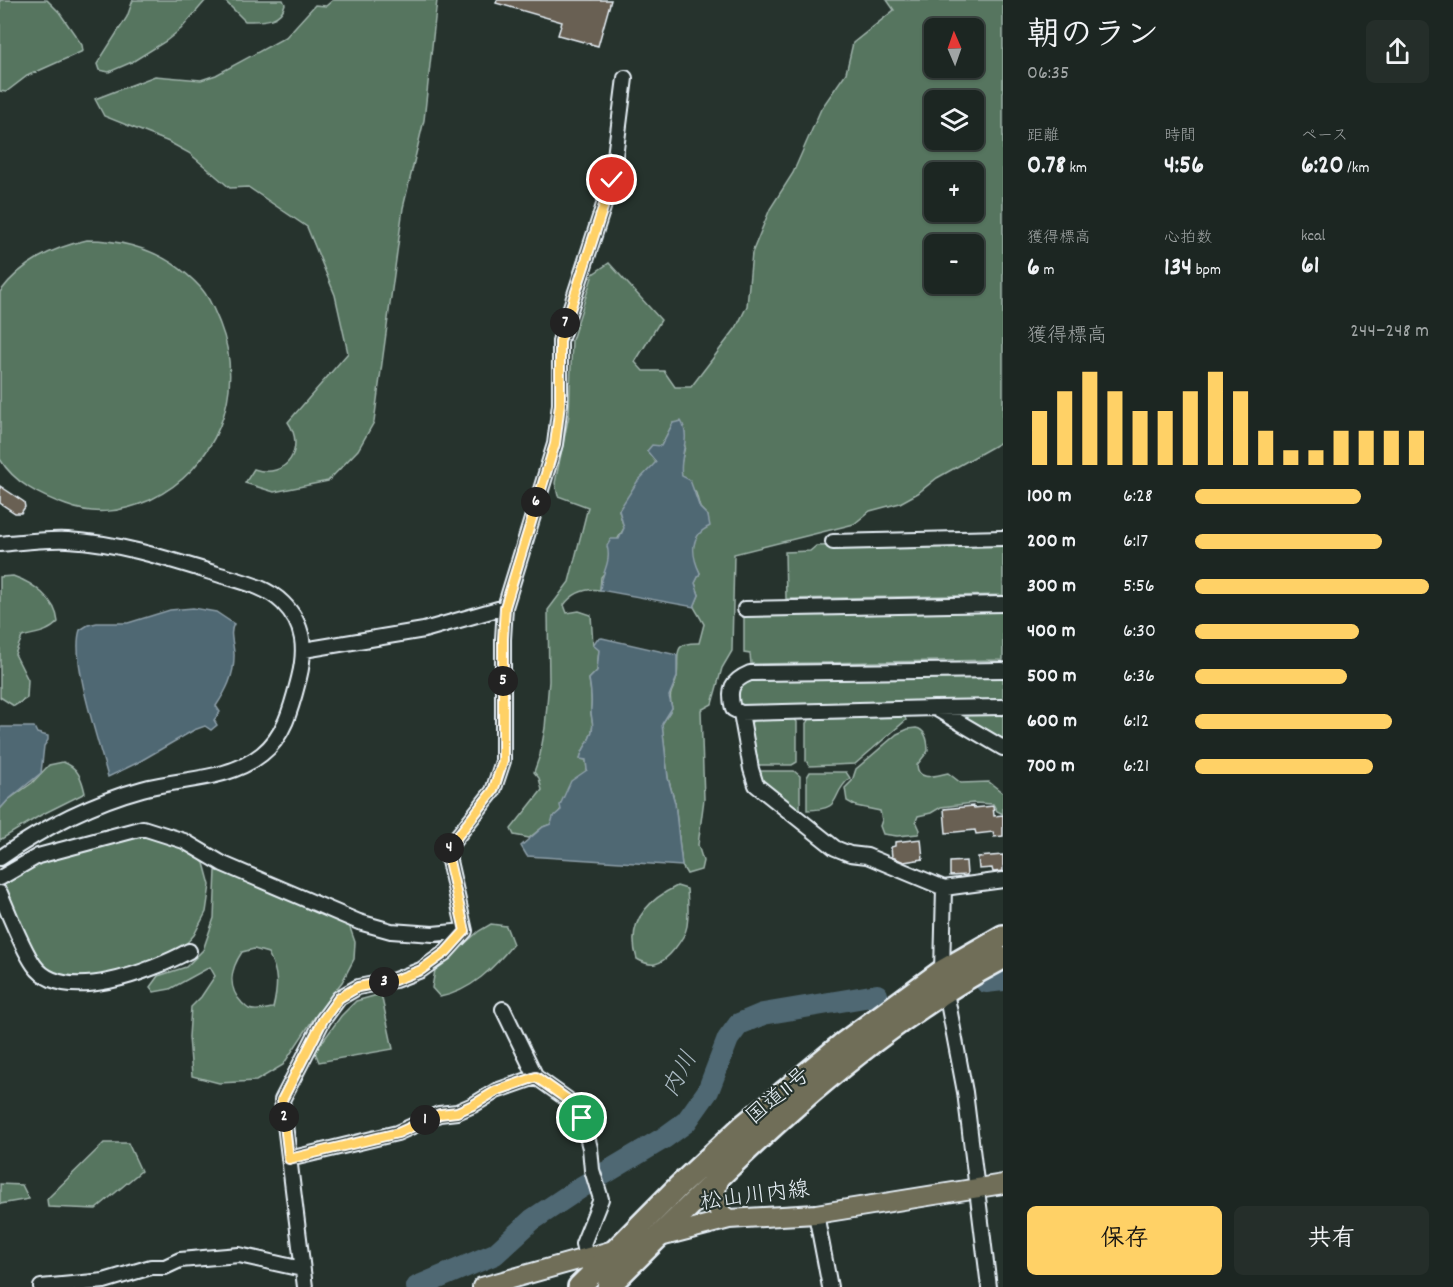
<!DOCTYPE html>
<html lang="ja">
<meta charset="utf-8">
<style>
body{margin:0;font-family:Dekko,"Klee One",sans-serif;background:#252e2a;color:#f1f3f6;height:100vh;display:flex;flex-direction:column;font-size:22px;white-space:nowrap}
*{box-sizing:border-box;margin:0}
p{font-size:20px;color:#a0a5a5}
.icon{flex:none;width:33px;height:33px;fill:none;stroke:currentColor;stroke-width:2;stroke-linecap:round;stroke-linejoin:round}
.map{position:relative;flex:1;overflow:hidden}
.sheet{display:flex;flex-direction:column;background:#1c2622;width:450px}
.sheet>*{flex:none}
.needle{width:39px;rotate:358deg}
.controls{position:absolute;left:924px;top:18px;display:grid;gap:12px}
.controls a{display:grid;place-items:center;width:60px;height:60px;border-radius:9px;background:#1c2622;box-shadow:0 2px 4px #0004,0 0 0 2px #3a4340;font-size:30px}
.pin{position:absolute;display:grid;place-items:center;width:51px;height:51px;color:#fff;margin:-26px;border:3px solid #fff;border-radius:50%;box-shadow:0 2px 6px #0007}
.km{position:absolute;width:30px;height:30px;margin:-15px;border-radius:50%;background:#222;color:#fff;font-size:16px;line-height:30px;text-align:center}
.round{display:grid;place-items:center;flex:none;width:63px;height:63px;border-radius:9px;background:#252e2a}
.head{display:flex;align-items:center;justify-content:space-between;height:102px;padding:0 24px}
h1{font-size:33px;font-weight:700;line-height:45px}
.figures{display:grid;grid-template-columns:repeat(3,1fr);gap:9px;height:102px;padding:6px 24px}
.figures div{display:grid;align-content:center}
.figures b{font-size:26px;font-weight:700}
.figures small{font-size:16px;font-weight:400}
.figures p{font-size:16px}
.chart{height:168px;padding:12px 24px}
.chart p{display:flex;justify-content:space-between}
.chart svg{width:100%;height:108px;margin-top:6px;stroke:#ffd166;stroke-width:6}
.primary-button{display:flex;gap:12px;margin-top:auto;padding:12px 24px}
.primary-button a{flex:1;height:69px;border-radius:9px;background:#ffd166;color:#111;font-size:24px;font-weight:700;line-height:69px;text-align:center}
.primary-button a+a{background:#252e2a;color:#f1f3f6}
ul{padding:0 24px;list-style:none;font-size:20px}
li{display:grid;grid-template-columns:96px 72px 1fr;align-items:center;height:45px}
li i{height:15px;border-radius:8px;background:#ffd166}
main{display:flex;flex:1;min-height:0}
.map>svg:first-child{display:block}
</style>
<main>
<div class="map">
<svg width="1003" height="1287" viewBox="0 0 1003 1287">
<rect width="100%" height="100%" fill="#26332d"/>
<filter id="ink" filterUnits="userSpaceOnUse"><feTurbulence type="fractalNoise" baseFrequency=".0167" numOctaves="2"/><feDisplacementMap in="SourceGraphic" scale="12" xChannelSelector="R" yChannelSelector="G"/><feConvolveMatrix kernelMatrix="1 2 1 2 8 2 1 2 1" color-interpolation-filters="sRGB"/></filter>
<g filter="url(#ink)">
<path fill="#56755e" stroke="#9fb3ab" stroke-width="1.5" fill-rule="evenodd" d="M0,0H47L59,12L82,45L83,51L27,76L6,92L0,91Z
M133,0H206L181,29L166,41L132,62L109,72L99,70L97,64L127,17Z
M224,0H283L285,4C281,23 260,21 245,21Z
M333,0H437L424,120L403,208L374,422L358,450L328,481L274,492L245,483L254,469C287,480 306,448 288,422L348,353L335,295L307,227L248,187L230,188L189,153L169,142L104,116L95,99L155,76L201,80L216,75L286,37L315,5L326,6Z
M887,0H1003V441L937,478L918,493L900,503L870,511L854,524L734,554L732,651L722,668L712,704L701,710L704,799L698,845L703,861L701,870L687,874L682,866L675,803L668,778L662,724L672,708C667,689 675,691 677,676C680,656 670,642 699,643L704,624L694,607L699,595L695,583L700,573L692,557L695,536L708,516L700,508L696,493L682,476L680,468L685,446L673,423L661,446L647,451L656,462L619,510L624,528L609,554L607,570L601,577L600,590C585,588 573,593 564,605L567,613L579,611L591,615L593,645L599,649L597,671L589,679C591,690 592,698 591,708C590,719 596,723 590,737C587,745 582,749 580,759L586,760L587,770L551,824L543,827L529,838L514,835L511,829L542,790L539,778L534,772L540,755L545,728L549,681L548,610L569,582L588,507L558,496L555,483L569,415L572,340L593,274L609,263L661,320L635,362L643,371H664L675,387H691L736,328L747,306L752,253L770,209L793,173L821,109L846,73L853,43L894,10ZM934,28H974V68H934ZM934,100H974V140H934ZM934,172H974V212H934ZM934,244H974V284H934Z
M87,240C131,240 171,255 201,288C210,298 215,312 220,324C247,392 216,469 150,500C122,512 95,516 66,505C41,496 14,483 0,459V292C22,262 52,248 87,240Z
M1003,543V595L786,599L785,552L810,551L816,546Z
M13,576C33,583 56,599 58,622C48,633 36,633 22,637L15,654L28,680L27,698L14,706L0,697V577Z
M1003,609V660L751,664L750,654L744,653V614Z
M1003,674V703L736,708L735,690L746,681Z
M1003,709V742L962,718L959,714Z
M904,715L906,720L855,764L810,766L806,761V723L812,717Z
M793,717L797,722V762L792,765H758L755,762L751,724L754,718Z
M916,728C927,730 928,742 928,751L917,765C918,783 937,775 948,773L961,783L989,782L1003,793V814L997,811L993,804L973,803L941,807L931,813L918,816L916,821L920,830L918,834L897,836L883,834L880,826L882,820L880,811L856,806L847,801L845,788L852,781L856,769L897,734L908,729Z
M63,762C78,767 82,779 85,793L41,815L0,840V809L8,800L32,783L49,765Z
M759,771H794L800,776V812L759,779Z
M810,772H846L850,778C829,795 845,810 807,810V777Z
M144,832L194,853L204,863L210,885L206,912L194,935L185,945L170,954L138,966L83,981L51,975L29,950L0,883L43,861Z
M226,870L349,925L355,942L354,959L342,982L314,1018L283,1065L256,1081L219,1083L192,1076L189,1037L191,1007L201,997L215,976L210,967L170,989L154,992L150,987L158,976L186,967L203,950L214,918L216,871ZM254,949L268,953C279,973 278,987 273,1008C265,1009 256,1012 249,1009C247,1008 244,1005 242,1003C227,987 230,970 242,952Z
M677,886L687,889C688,901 689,914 687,926C685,938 667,962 655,964C649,965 642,962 637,959C626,924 646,901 677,886Z
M491,924L506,926L513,944C494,968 471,991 440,997L432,988L435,970L479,931Z
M381,994L393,1049L319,1062L315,1052L341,1016L356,1001Z
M104,1143H128L141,1171L96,1209L48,1207L47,1199Z
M0,1184L22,1185L29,1199L0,1204Z"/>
<path fill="#4f6773" stroke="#8c9ea8" stroke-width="1.5" d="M681,421C692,438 678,457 682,476L690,480L700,508L708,516L710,526C689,536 691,554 700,573L695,583L699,595L694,607L600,590C601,573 612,563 607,546L611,539H619L624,528L619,510L637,482L656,462L647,451L652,445L661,446L673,423Z
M193,608L216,612L234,624C228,633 235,646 234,657C234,676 226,691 216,706L220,712L214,720L217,725L211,730L205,726L194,730L137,763L108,777C99,743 70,660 80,630L88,625L97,623H128L170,610Z
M602,638L677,655V677L669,696L672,708L662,724L668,778L675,803L682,866L527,856L521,846L543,827L551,824L553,817L561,810L560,805L571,781L587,770L586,760L580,759C582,749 587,745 590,737C596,723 590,719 591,708C592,698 591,690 589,679L597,671L599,650L593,645L597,639Z
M0,727H34L37,733L48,736V740L44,746L41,773L8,800L0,809Z"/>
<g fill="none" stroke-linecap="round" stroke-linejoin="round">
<path stroke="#4f6773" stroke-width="22" d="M986,982L1003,980
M417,1287L495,1254L532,1220L580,1188L664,1138L686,1122L708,1091L728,1039L739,1024L763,1014L877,995"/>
</g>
<path fill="#696052" stroke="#e8f1f8" stroke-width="1.5" d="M497,0H611L598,46L558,35L562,22L496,3Z
M0,486L24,502L25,507L21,513H15L0,503Z
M973,806L974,808L993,806L994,816L1003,815V836L994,837L993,832L976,834L975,830L946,833L944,809Z
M921,839L923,859L904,862L892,857L891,847L895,846V842Z
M1003,855V871L993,872L992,868L979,869L978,857Z
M966,861L967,875L950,876V862Z"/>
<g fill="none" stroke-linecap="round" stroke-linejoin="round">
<g stroke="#e8f1f8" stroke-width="18">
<path id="minor" d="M833,542L1003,538
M0,544C22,542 45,539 68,540C120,543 168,559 217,574C239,581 266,586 283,603C305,625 306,650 299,678C292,705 285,736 262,754C229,781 181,778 142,789C91,803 43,828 0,858
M745,609L1003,604
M304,650L424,630L505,607
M935,708L1003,707
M741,713L733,709C728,689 731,681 750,673L1003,670
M1003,748L935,708L741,713L751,769L756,785L835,848L850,854L867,856L944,888L1003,880
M0,878L38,856L143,828L184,841L223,864L359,922L391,931L433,934L465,931
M944,888L942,971L965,1092L989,1287
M0,893C9,914 22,948 34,965C63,1007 154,970 189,951
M465,931L449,861V847L493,791L503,761V639L505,607L555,444L560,404V341L612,180L625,78
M503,1009L536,1077L567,1099L582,1118L590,1148L592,1170L601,1199L583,1244L586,1257
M289,1159L397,1133L439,1114L457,1112L473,1105L496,1091L536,1077
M816,1214L830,1287
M41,1287L104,1281L151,1267H165L180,1260L239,1255L302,1269
M305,1287L282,1100L323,1020L339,998L358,987L395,980L421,970L446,952L465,931"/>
</g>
<g stroke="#e8f1f8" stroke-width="22">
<path id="major" d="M722,1174C714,1190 710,1209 729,1219
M656,1238L729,1219L816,1214L1003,1184
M482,1287L621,1248"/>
</g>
<g stroke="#e8f1f8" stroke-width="26">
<path id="highway" d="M579,1287L679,1186L744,1125L841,1045L942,971L1003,936
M608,1287C730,1166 850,1039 1003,958"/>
</g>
<use href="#minor" stroke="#26332d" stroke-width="14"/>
<use href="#major" stroke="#706e59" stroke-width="18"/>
<use href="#highway" stroke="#706e59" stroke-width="21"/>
</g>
</g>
<g fill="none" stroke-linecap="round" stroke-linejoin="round" filter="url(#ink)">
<g stroke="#fff" stroke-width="12">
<path id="route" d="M582,1118L567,1099L536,1077L496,1091L473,1105L457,1112L440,1114L398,1133L289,1159L282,1100L323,1020L339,998L358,987L395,980L421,970L446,952L465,931L449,861V847L493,791L503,761V639L505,607L555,444L560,404V341L612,180"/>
</g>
<use href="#route" stroke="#ffd166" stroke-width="8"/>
</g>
<g text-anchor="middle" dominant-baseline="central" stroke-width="4.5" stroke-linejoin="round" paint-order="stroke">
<g font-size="22" fill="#e8f1f8" stroke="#26332d">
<text transform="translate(779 1097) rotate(-40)">国道11号</text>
<text transform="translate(755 1197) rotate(-7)">松山川内線</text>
</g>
<g font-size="24" font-style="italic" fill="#abbac3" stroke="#26332d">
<text transform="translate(681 1075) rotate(-62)">内川</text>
</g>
</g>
</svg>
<div class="controls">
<a><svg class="needle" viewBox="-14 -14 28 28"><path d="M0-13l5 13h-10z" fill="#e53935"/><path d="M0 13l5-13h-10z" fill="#a0a5a5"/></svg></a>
<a><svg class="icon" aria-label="layers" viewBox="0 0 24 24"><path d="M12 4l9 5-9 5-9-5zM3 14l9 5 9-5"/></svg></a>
<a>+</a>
<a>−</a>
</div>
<div class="pin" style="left:582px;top:1118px;background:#1e9e55"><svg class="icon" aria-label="arrive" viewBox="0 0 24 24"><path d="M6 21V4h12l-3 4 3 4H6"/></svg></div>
<div class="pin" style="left:612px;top:180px;background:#d93025"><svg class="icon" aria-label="check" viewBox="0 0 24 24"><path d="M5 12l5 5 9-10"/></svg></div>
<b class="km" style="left:425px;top:1120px">1</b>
<b class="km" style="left:284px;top:1117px">2</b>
<b class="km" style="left:384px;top:982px">3</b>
<b class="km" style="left:449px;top:848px">4</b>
<b class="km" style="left:503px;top:681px">5</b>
<b class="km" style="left:536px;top:502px">6</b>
<b class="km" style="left:565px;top:323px">7</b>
</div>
<section class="sheet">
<div class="head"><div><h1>朝のラン</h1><p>06:35</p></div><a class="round"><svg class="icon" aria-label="share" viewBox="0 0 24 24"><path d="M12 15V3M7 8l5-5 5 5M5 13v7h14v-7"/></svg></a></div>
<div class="figures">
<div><p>距離</p><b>0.78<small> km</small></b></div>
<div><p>時間</p><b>4:56</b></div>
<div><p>ペース</p><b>6:20<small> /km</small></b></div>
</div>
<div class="figures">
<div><p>獲得標高</p><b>6<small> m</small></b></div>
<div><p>心拍数</p><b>134<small> bpm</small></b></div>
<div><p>kcal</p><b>61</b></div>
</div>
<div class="chart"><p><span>獲得標高</span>244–248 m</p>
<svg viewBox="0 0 160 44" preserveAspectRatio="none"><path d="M5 44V22M15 44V14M25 44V6M35 44V14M45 44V22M55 44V22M65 44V14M75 44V6M85 44V14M95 44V30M105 44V38M115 44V38M125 44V30M135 44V30M145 44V30M155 44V30"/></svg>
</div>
<ul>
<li><b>100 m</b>6:28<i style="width:71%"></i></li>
<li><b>200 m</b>6:17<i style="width:80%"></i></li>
<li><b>300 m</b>5:56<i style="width:100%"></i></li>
<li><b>400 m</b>6:30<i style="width:70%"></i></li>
<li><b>500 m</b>6:36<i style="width:65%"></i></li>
<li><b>600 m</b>6:12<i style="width:84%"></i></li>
<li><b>700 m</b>6:21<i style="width:76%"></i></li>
</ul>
<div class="primary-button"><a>保存</a><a>共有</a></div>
</section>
</main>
